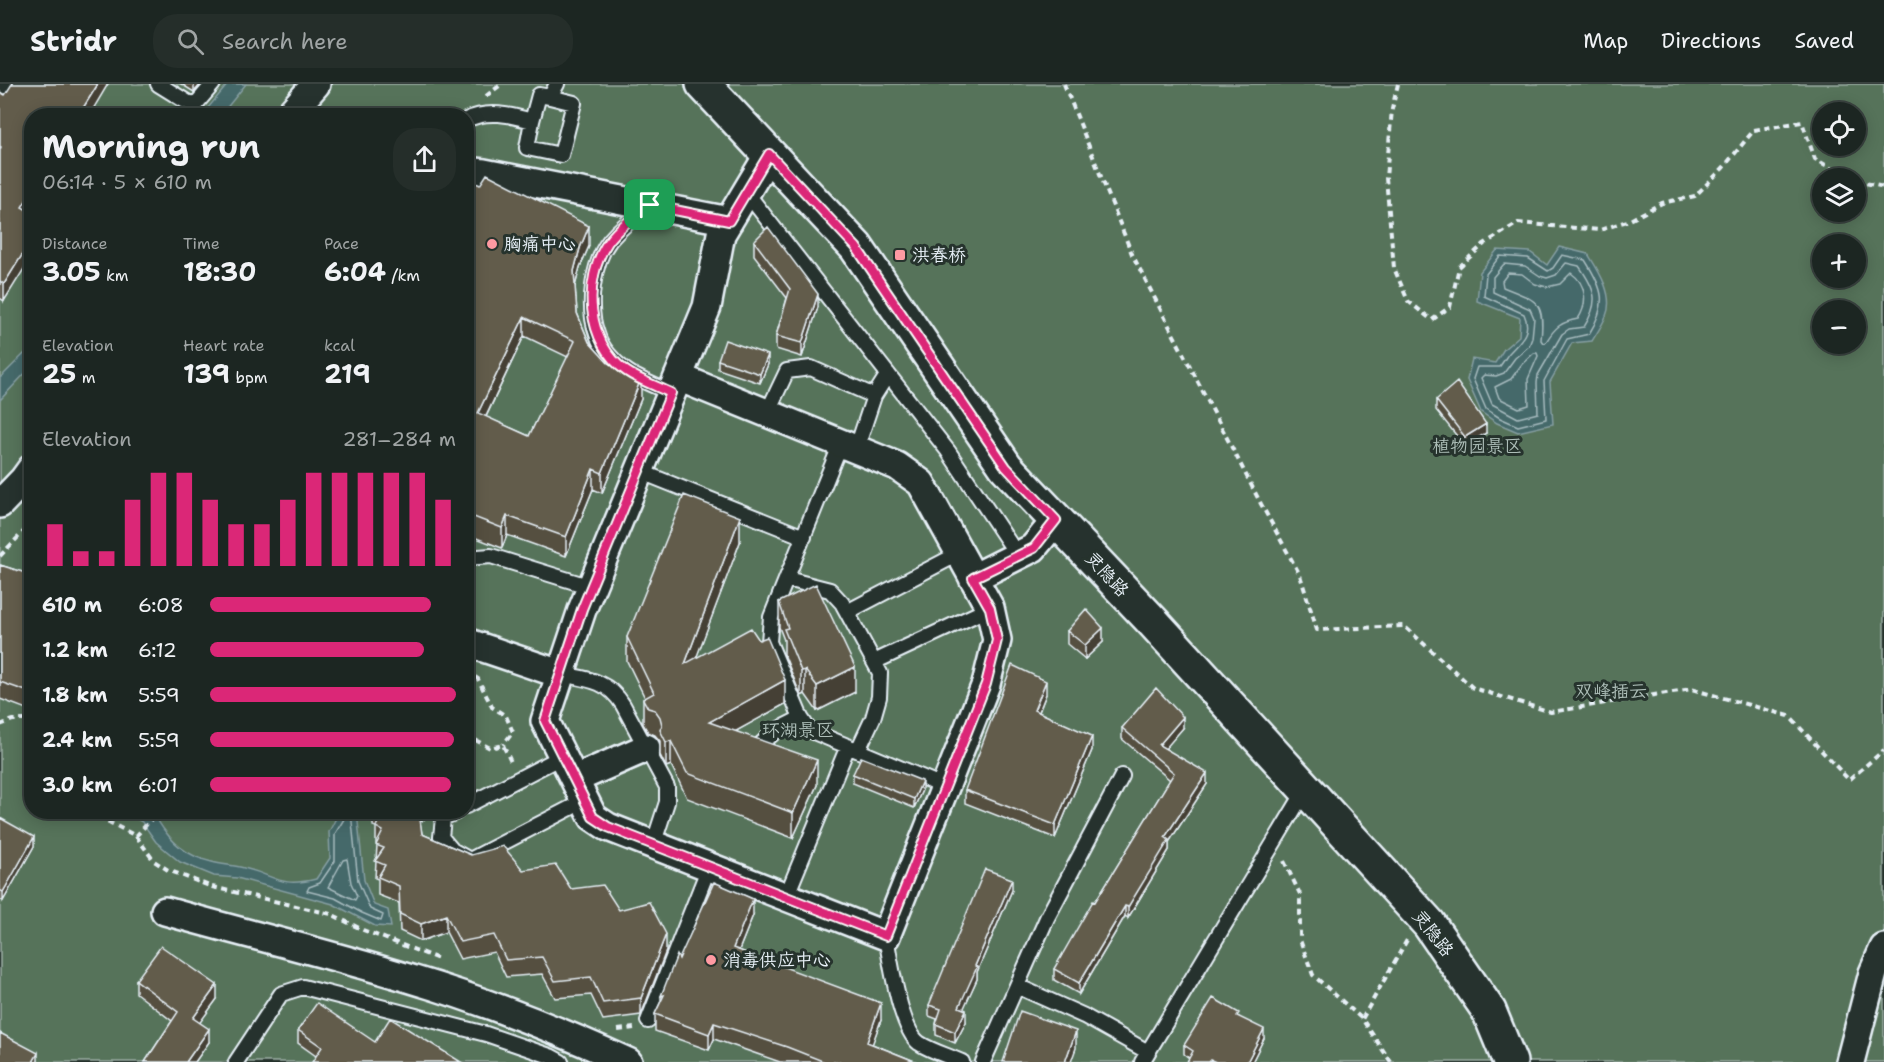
<!DOCTYPE html>
<meta charset="utf-8">
<style>
body{margin:0;font-family:"Shantell Sans","LXGW WenKai TC",sans-serif;background:#252e2a;color:#f1f3f6;height:100vh;display:flex;flex-direction:column;font-size:22px;white-space:nowrap}
*{box-sizing:border-box;margin:0}
p{font-size:20px;color:#a0a5a5}
.icon{flex:none;width:33px;height:33px;fill:none;stroke:currentColor;stroke-width:2;stroke-linecap:round;stroke-linejoin:round}
.map{position:relative;flex:1;overflow:hidden}
.sheet{position:absolute;left:24px;top:24px;width:450px;height:711px;display:flex;flex-direction:column;background:#1c2622;border-radius:24px;box-shadow:0 3px 15px #0003,0 0 0 2px #3a4340}
.sheet>*{flex:none}
.buttons{position:absolute;left:1812px;top:18px;display:grid;gap:12px}
.buttons a{display:grid;place-items:center;width:54px;height:54px;border-radius:50%;background:#1c2622;box-shadow:0 3px 15px #0003,0 0 0 2px #3a4340;font-size:30px}
.pin{position:absolute;display:grid;place-items:center;width:51px;height:51px;color:#fff;margin:-26px;border-radius:12px;box-shadow:0 3px 9px #0006}
.round{display:grid;place-items:center;flex:none;width:63px;height:63px;border-radius:24px;background:#252e2a}
.summary{display:flex;align-items:center;justify-content:space-between;height:102px;padding:0 18px}
h1{font-size:33px;font-weight:700;line-height:45px}
.figures{display:grid;grid-template-columns:repeat(3,1fr);gap:9px;height:102px;padding:6px 18px}
.figures div{display:grid;align-content:center}
.figures b{font-size:26px;font-weight:700}
.figures small{font-size:16px;font-weight:400}
.figures p{font-size:16px}
.chart{height:168px;padding:12px 18px}
.chart p{display:flex;justify-content:space-between}
.chart svg{width:100%;height:108px;margin-top:6px;stroke:#db2777;stroke-width:6}
ul{padding:0 18px;list-style:none;font-size:20px}
li{display:grid;grid-template-columns:96px 72px 1fr;align-items:center;height:45px}
li i{height:15px;border-radius:8px;background:#db2777}
header{display:flex;align-items:center;gap:36px;box-sizing:border-box;height:84px;padding:0 30px;background:#1c2622;border-bottom:2px solid #3a4340}
header strong{font-size:28px}
nav{display:flex;gap:33px;margin-inline-start:auto;font-size:21px}
.search{width:420px;height:54px;background:#252e2a;display:flex;align-items:center;gap:15px;box-sizing:border-box;padding:0 21px;border-radius:24px;color:#a0a5a5;font-size:22px}
.map>svg:first-child{display:block}
</style>
<header>
<strong>Stridr</strong>
<div class="search"><svg class="icon" aria-label="search" viewBox="0 0 24 24"><circle cx="10" cy="10" r="6"/><path d="M15 15l6 6"/></svg>Search here</div>
<nav><a>Map</a><a>Directions</a><a>Saved</a></nav>
</header>
<div class="map">
<svg width="1884" height="978" viewBox="0 0 1884 978">
<rect width="100%" height="100%" fill="#26332d"/>
<filter id="ink" filterUnits="userSpaceOnUse"><feTurbulence type="fractalNoise" baseFrequency=".0167" numOctaves="2"/><feDisplacementMap in="SourceGraphic" scale="12" xChannelSelector="R" yChannelSelector="G"/><feConvolveMatrix kernelMatrix="1 2 1 2 8 2 1 2 1" color-interpolation-filters="sRGB"/></filter>
<g filter="url(#ink)">
<path fill="#57735a" stroke="#a0b2a9" stroke-width="1.5" fill-rule="evenodd" d="M0,0H1884V978H0ZM1822,28H1856V62H1822ZM32,32H466V728H32ZM1822,94H1856V128H1822ZM1822,160H1856V194H1822ZM1822,226H1856V260H1822Z"/>
<path fill="#45696a" stroke="#869fa3" stroke-width="1.5" d="M228,0H246L221,31H202Z
M1559,163L1588,170C1598,186 1615,211 1606,232C1603,240 1597,249 1592,257L1572,259L1550,298L1553,340L1518,348L1497,339L1481,328L1467,296L1472,275L1495,279L1504,265L1519,252L1520,234L1477,217L1480,188L1497,166L1530,168L1547,181Z
M31,263V283L0,316V294Z
M125,728H159L158,737C171,758 186,772 212,778C222,781 234,781 244,784C277,792 279,804 316,795L330,774L329,748L339,728H357L364,796L374,821L388,826L391,843L375,842L333,820L237,794L214,792L180,778L156,758L142,738Z"/>
<g fill="none" stroke-linecap="round" stroke-linejoin="round">
<path stroke="#a7bbbf" stroke-width="1.5" d="M1562,171L1585,176C1604,206 1608,219 1589,250L1567,255L1544,297L1546,335L1518,342L1500,334L1486,325L1473,295L1477,283H1499C1503,279 1506,272 1510,268C1521,256 1532,248 1524,230L1484,212L1486,190L1500,172L1528,174L1548,187L1553,184Z
M1566,179L1579,182C1596,206 1600,218 1584,243L1569,245L1562,250L1538,291L1537,299L1538,329L1518,334L1492,320L1481,294L1484,291L1496,292L1504,289L1515,274L1529,262L1532,254L1534,234L1530,225L1493,208V193L1504,180L1525,182L1540,192L1547,194L1556,191Z
M1571,189C1587,200 1588,220 1578,235C1561,238 1555,243 1546,258L1543,259L1541,256C1545,216 1537,217 1503,203L1502,197L1508,189L1522,190L1535,200L1547,203L1560,200Z
M1534,269H1537L1538,272L1528,295L1529,321L1519,324L1499,314L1495,303L1511,295L1522,280Z
M345,728L344,735L335,750V777L320,799L309,803L307,807L335,814L362,829L381,837L383,831L370,825L358,797L351,728
M347,775L351,799L357,812L355,816L328,803L343,776Z"/>
<g stroke="#e8f1f8" stroke-width="18">
<path id="service" d="M158,0L187,18L196,20L213,0
M0,8L4,0
M466,36C488,25 510,31 532,37L539,11L550,13L557,0
M532,37L527,64L561,71L574,19L550,13
M746,108L948,367L1018,472
M648,123C634,133 621,143 610,156C592,179 587,223 597,250C601,264 614,278 625,286C638,296 656,302 671,309
M767,329L787,287L811,284L874,312
M841,359L771,533L769,558L801,634L809,646L945,703
M856,366L874,312L888,290
M639,387L804,453
M466,474L491,472L591,503
M787,495L830,506L842,519L880,589L879,613L873,634L858,666
M847,528L960,469
M874,578L990,524
M560,590C587,595 608,596 623,621L667,703V718L653,761
M753,667L777,646L801,634
M466,722L563,672
M456,728L443,734L441,753L452,766L470,776L586,716
M786,813L848,662
M886,852C890,875 900,945 919,959C931,967 949,972 962,978
M1017,902L1084,932L1148,968
M648,937L709,783
M236,978L281,910L303,903L486,950L550,972L561,978
M983,978L1047,834L1122,692
M1142,978L1306,705"/>
</g>
<g stroke="#e8f1f8" stroke-width="32">
<path id="minor" d="M288,32L316,0
M466,87L484,89L729,137
M678,293L897,382L921,399L990,524L997,556L986,600L886,852L608,743L593,733L545,637L582,526L707,223L721,150L769,70
M0,420L24,395L32,384
M973,494L1033,464L1056,436
M466,558L560,590
M575,695L646,664
M165,827C247,850 330,870 411,895C485,917 558,946 628,978
M1850,978L1873,889L1884,864"/>
</g>
<g stroke="#e8f1f8" stroke-width="38">
<path id="secondary" d="M703,0L856,163L1006,383L1154,539L1429,840L1489,927L1510,978"/>
</g>
<path stroke="#e8f1f8" stroke-width="4" stroke-dasharray="6 4.5" stroke-linecap="butt" d="M1064,0L1132,170L1261,420L1300,491L1317,546L1404,542L1473,604L1551,628L1691,605L1789,632L1849,696L1884,666
M1398,0L1392,25L1386,94L1394,184L1408,217L1432,236L1450,223L1459,183L1484,160L1518,139L1600,146L1630,136L1662,119L1695,112L1723,84L1754,46L1802,38L1815,75L1848,94
M486,12L502,0
M1856,97L1884,103
M0,472L32,439
M466,587L478,595L492,623L506,632L513,648L503,661
M0,641L13,636H32
M466,651L490,664L503,661L511,678
M89,728L136,752L158,728
M136,752L154,777L168,786L212,803L331,830L363,846L441,876
M1284,777L1300,810V856L1313,891L1362,935
M618,946L634,944
M1391,978L1362,935L1407,856"/>
<use href="#service" stroke="#26332d" stroke-width="14"/>
<use href="#minor" stroke="#26332d" stroke-width="27"/>
<use href="#secondary" stroke="#26332d" stroke-width="33"/>
</g>
<path fill="#544f40" stroke="#e8f1f8" stroke-width="1.5" fill-rule="evenodd" d="M181,0H201L194,8Z
M0,8L32,124L29,128L4,217L0,214Z
M466,94L589,162L580,183L575,202L577,229L589,258L641,315L602,409L593,405L566,472L507,451L502,464L466,450V375L468,372L466,371ZM524,252L568,273L529,352L486,333Z
M754,157L818,223L802,273L776,265V252L787,214L754,171Z
M718,276L768,280L760,299L718,285Z
M1436,316L1486,349L1465,362L1436,326Z
M740,458L696,574L785,620L736,647L817,701L793,754L687,714L671,681L666,683L660,671V657L655,651L648,648L643,640V615L645,614L627,577V553Z
M0,481L32,491L29,626L0,615Z
M779,518L855,608L817,627L805,610L801,612L784,570V556L779,543Z
M1067,547L1103,558L1085,575L1067,560Z
M1046,610L1039,628L1092,666L1055,754L965,719V706Z
M1122,644H1183L1165,664L1207,700L1169,758V766L1128,834L1125,832L1079,910L1054,896V885L1170,696L1122,655Z
M853,690L922,706L914,724L853,699Z
M373,728H425V735L420,738L422,750L471,771L523,786L571,805L619,826L666,867L641,931L603,936L591,911L555,914L542,890L506,893L494,868L460,875L446,848L421,857L400,847L399,819L378,811V795L375,794L377,761L376,760V743L373,742Z
M0,734L34,762L3,817L0,815Z
M1012,806L977,888V895L963,925L966,938L955,959L936,951V940L937,935L929,932V921Z
M753,831L739,866L881,936L872,960L917,978H780L714,955L709,966L655,947V930L661,917V912L679,875Z
M136,896L217,915L199,939L209,958L195,978H145L172,937L136,909Z
M1239,933L1264,954L1252,978H1187L1189,974L1184,970V961Z
M298,946L375,958L316,972L298,959Z"/>
<path fill="#454034" stroke="#e8f1f8" stroke-width="1.5" d="M98,0H108L89,32H78Z
M194,0H201L194,8Z
M32,107V124L22,140V123Z
M589,142V162L580,183L574,206V187L580,164Z
M32,155V172L4,217V200Z
M818,210V223L802,273V259Z
M524,233V252L478,349V329Z
M768,271V280L760,299V290Z
M641,295V315L602,409V389Z
M1486,340V349L1465,362V353Z
M593,385V405L566,472V453Z
M507,432V451L502,464V444Z
M740,433V458L685,604V580Z
M1103,544V558L1085,575V561Z
M855,583V608L817,627V602Z
M805,586V610L801,612V587Z
M785,596V620L709,662V638Z
M1046,597V610L1034,640V626Z
M32,602V620L29,626V608Z
M1183,633V644L1159,672V661Z
M1092,652V666L1055,754V741Z
M671,657V681L666,683V658Z
M817,676V701L793,754V729Z
M1207,689V700L1169,758V766L1128,834V823L1165,753Z
M922,697V706L914,724V715Z
M418,728H425V735L418,739Z
M34,753V762L3,817V808Z
M1012,795V806L977,888V895L959,935V923L975,882Z
M753,815V831L733,881V864Z
M1125,822V832L1079,910V899Z
M446,831V848L421,857V840Z
M666,850V867L641,931V914Z
M217,901V915L193,948V934Z
M881,919V936L867,975V958Z
M966,926V938L955,959V948Z
M714,939V955L709,966V950Z
M209,945V958L195,978H186Z
M1264,945V954L1252,978H1247Z
M1076,947V964L1071,978H1065Z
M38,969V978H33Z"/>
<path fill="#625c4b" stroke="#e8f1f8" stroke-width="1.5" fill-rule="evenodd" d="M12,0H98L78,32H32V107L22,123L32,129V155L4,200L0,197V66L1,63L0,62V8L5,11Z
M487,90L589,142L580,164L574,187L577,229L589,258L608,279L641,295L602,389L593,385L566,453L507,432L502,444L466,430V375L474,356L466,352V94L480,101ZM524,233L575,257L529,352L478,329Z
M768,143L818,210L802,259L776,252L790,205L754,157Z
M725,256L768,271L760,290L718,276Z
M1457,298L1486,340L1465,353L1436,316Z
M684,411L740,433L685,580L751,544L759,556L767,553L785,596L709,638L817,676L793,729L687,689L671,657L666,658L660,646L662,641L660,633L655,626L648,624L643,615L654,609L627,553Z
M0,481L32,491V602L29,608L0,598Z
M816,500L855,583L817,602L805,586L801,587L784,545L788,544L779,518Z
M1086,525L1103,544L1085,561L1067,547Z
M1012,581L1046,597L1034,626L1092,652L1055,741L965,706Z
M1156,604L1183,633L1159,661L1207,689L1165,753L1169,756L1128,823L1125,822L1079,899L1054,885L1093,817L1095,818L1174,689L1122,644Z
M861,673L922,697L914,715L853,690Z
M382,728H419L422,750L471,771L503,762L523,786L556,781L571,805L603,801L619,826L649,818L666,850L641,914L603,919L591,893L555,897L542,873L506,876L494,851L460,858L446,831L421,840L400,830L399,802L378,793L385,781L375,777L384,764L376,761L383,747L376,743Z
M0,734L34,753L3,808L0,806Z
M985,785L1012,795L975,882L977,883L959,923L966,926L955,948L936,940L941,925L929,921Z
M714,798L753,815L733,864L881,919L867,958L917,978H825L787,963L714,939L709,950L655,930L664,911L661,912L677,871L679,875Z
M161,862L217,901L193,934L209,945L186,978H145L178,928L136,896Z
M1213,914L1239,929L1237,932L1264,945L1247,978H1216L1211,976L1209,978H1187L1193,967L1184,961Z
M317,919L375,958L390,934L461,978H312L322,963L298,946Z
M1020,927L1076,947L1065,978H1003Z
M0,949L38,969L33,978H0Z"/>
</g>
<g fill="none" stroke-linecap="round" stroke-linejoin="round" filter="url(#ink)">
<g stroke="#fff" stroke-width="12">
<path id="route" d="M769,70L856,163L1006,383L1056,436L1034,464L973,494L990,524L997,556L986,600L886,852L608,743L593,733L545,637L582,525L671,309C656,302 639,296 626,287C586,259 582,196 608,158C619,143 635,132 650,121L729,137Z"/>
</g>
<use href="#route" stroke="#db2777" stroke-width="8"/>
</g>
<g fill="#ff9aa2" stroke="#26332d" stroke-width="2">
<circle cx="492" cy="160" r="6"/>
<rect x="894" y="165" width="12" height="12" rx="3"/>
<circle cx="711" cy="876" r="6"/>
</g>
<g text-anchor="middle" dominant-baseline="central" stroke-width="6" stroke-linejoin="round" paint-order="stroke">
<g font-size="18" fill="#e8f1f8" stroke="#26332d" text-anchor="start">
<text x="504" y="160">胸痛中心</text>
<text x="912" y="171">洪春桥</text>
<text x="723" y="876">消毒供应中心</text>
</g>
<g font-size="18" fill="#aebfb9" stroke="#26332d">
<text x="1477" y="362">植物园景区</text>
<text x="1611" y="607">双峰插云</text>
<text x="798" y="646">环湖景区</text>
</g>
<g font-size="18" fill="#e8f1f8" stroke="#26332d">
<text transform="translate(1107 490) rotate(47)">灵隐路</text>
<text transform="translate(1433 849) rotate(52)">灵隐路</text>
</g>
</g>
</svg>
<div class="buttons">
<a><svg class="icon" aria-label="locate" viewBox="0 0 24 24"><circle cx="12" cy="12" r="6"/><path d="M12 2v4M12 18v4M2 12h4M18 12h4"/></svg></a>
<a><svg class="icon" aria-label="layers" viewBox="0 0 24 24"><path d="M12 4l9 5-9 5-9-5zM3 14l9 5 9-5"/></svg></a>
<a>+</a>
<a>−</a>
</div>
<div class="pin" style="left:650px;top:121px;background:#1e9e55"><svg class="icon" aria-label="arrive" viewBox="0 0 24 24"><path d="M6 21V4h12l-3 4 3 4H6"/></svg></div>
<section class="sheet">
<div class="summary"><div><h1>Morning run</h1><p>06:14 · 5 × 610 m</p></div><a class="round"><svg class="icon" aria-label="share" viewBox="0 0 24 24"><path d="M12 15V3M7 8l5-5 5 5M5 13v7h14v-7"/></svg></a></div>
<div class="figures">
<div><p>Distance</p><b>3.05<small> km</small></b></div>
<div><p>Time</p><b>18:30</b></div>
<div><p>Pace</p><b>6:04<small> /km</small></b></div>
</div>
<div class="figures">
<div><p>Elevation</p><b>25<small> m</small></b></div>
<div><p>Heart rate</p><b>139<small> bpm</small></b></div>
<div><p>kcal</p><b>219</b></div>
</div>
<div class="chart"><p><span>Elevation</span>281–284 m</p>
<svg viewBox="0 0 160 44" preserveAspectRatio="none"><path d="M5 44V27M15 44V38M25 44V38M35 44V17M45 44V6M55 44V6M65 44V17M75 44V27M85 44V27M95 44V17M105 44V6M115 44V6M125 44V6M135 44V6M145 44V6M155 44V17"/></svg>
</div>
<ul>
<li><b>610 m</b>6:08<i style="width:90%"></i></li>
<li><b>1.2 km</b>6:12<i style="width:87%"></i></li>
<li><b>1.8 km</b>5:59<i style="width:100%"></i></li>
<li><b>2.4 km</b>5:59<i style="width:99%"></i></li>
<li><b>3.0 km</b>6:01<i style="width:98%"></i></li>
</ul>
</section>
</div>
